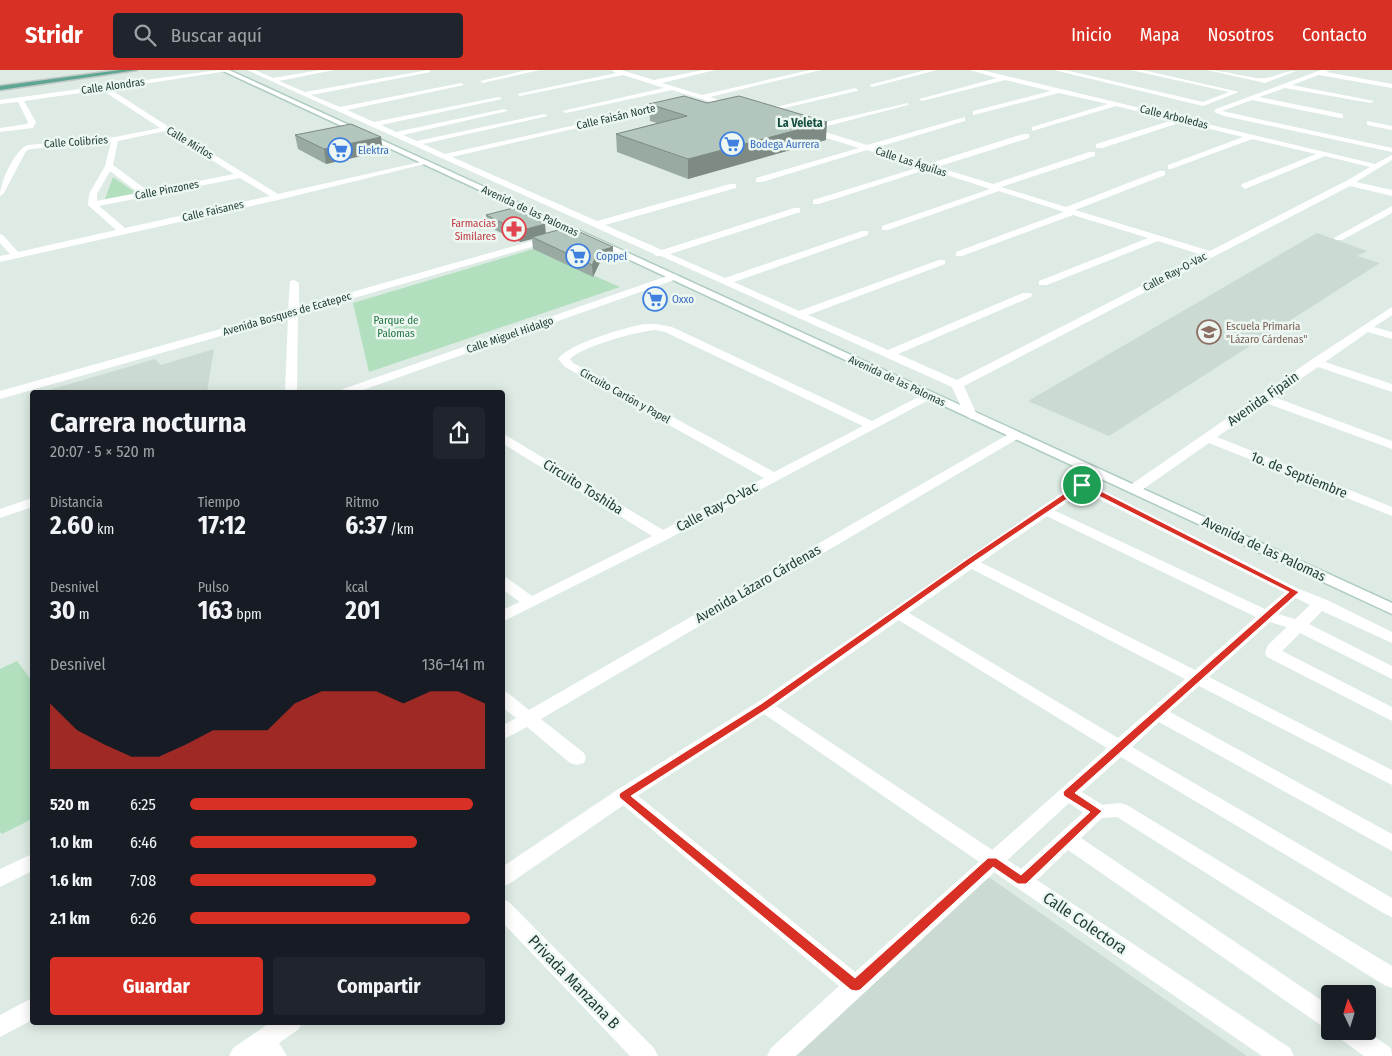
<!DOCTYPE html>
<html lang="es">
<meta charset="utf-8">
<style>
body{margin:0;font-family:"Fira Sans Condensed",sans-serif;background:#20242c;color:#f1f3f6;height:100vh;display:flex;flex-direction:column;font-size:19px;white-space:nowrap}
*{box-sizing:border-box;margin:0}
p{font-size:16px;color:#9ea1a6}
.icon{flex:none;width:28px;height:28px;fill:none;stroke:currentColor;stroke-width:2;stroke-linecap:round;stroke-linejoin:round}
.map{position:relative;flex:1;overflow:hidden}
.drawer{position:absolute;left:30px;top:320px;width:475px;height:635px;display:flex;flex-direction:column;background:#171b24;border-radius:5px;box-shadow:0 2px 12px #0003}
.drawer>*{flex:none}
.needle{width:32px;rotate:356deg}
.fabs{position:absolute;left:1321px;top:915px;display:grid;gap:10px}
.fabs a{display:grid;place-items:center;width:55px;height:55px;border-radius:5px;background:#171b24;box-shadow:0 2px 12px #0003;font-size:25px}
.pin{position:absolute;display:grid;place-items:center;width:42px;height:42px;color:#fff;margin:-21px;border:2px solid #fff;border-radius:50%;box-shadow:0 1px 5px #0007}
.round{display:grid;place-items:center;flex:none;width:52px;height:52px;border-radius:5px;background:#20242c}
.head{display:flex;align-items:center;justify-content:space-between;height:85px;padding:0 20px}
h1{font-size:28px;font-weight:700;line-height:38px}
.figures{display:grid;grid-template-columns:repeat(3,1fr);gap:8px;height:85px;padding:5px 20px}
.figures div{display:grid;align-content:center}
.figures b{font-size:25px;font-weight:700}
.figures small{font-size:14px;font-weight:400}
.figures p{font-size:14px}
.chart{height:140px;padding:10px 20px}
.chart p{display:flex;justify-content:space-between}
.chart svg{width:100%;height:90px;margin-top:5px;fill:#d93025;opacity:.7}
.primary-button{display:flex;gap:10px;margin-top:auto;padding:10px 20px}
.primary-button a{flex:1;height:58px;border-radius:5px;background:#d93025;color:#fff;font-size:20px;font-weight:700;line-height:58px;text-align:center}
.primary-button a+a{background:#20242c;color:#f1f3f6}
ul{padding:0 20px;list-style:none;font-size:16px}
li{display:grid;grid-template-columns:80px 60px 1fr;align-items:center;height:38px}
li i{height:12px;border-radius:6px;background:#d93025}
header{display:flex;align-items:center;gap:30px;box-sizing:border-box;height:70px;padding:0 25px;background:#d93025;color:#fff}
header strong{font-size:24px}
nav{display:flex;gap:28px;margin-inline-start:auto;font-size:18px}
.search{width:350px;height:45px;background:#20242c;display:flex;align-items:center;gap:12px;box-sizing:border-box;padding:0 18px;border-radius:5px;color:#9ea1a6;font-size:19px}
.map>svg:first-child{display:block}
</style>
<header>
<strong>Stridr</strong>
<div class="search"><svg class="icon" aria-label="search" viewBox="0 0 24 24"><circle cx="10" cy="10" r="6"/><path d="M15 15l6 6"/></svg>Buscar aquí</div>
<nav><a>Inicio</a><a>Mapa</a><a>Nosotros</a><a>Contacto</a></nav>
</header>
<div class="map">
<svg width="1392" height="986" viewBox="0 0 1392 986">
<rect width="100%" height="100%" fill="#ddebe4"/>
<path fill="#cbdbd3" d="M1317,163L1367,181L1357,186L1380,193L1109,366L1028,331Z
M214,279L207,322H42L155,289L161,295Z
M980,801L1247,986H779Z"/>
<path fill="#b2dfbe" d="M113,107L136,123L105,129Z
M533,179L620,217L369,302L353,233Z
M17,591L32,611V749L2,764L0,762V599Z"/>
<g fill="none" stroke-linecap="round" stroke-linejoin="round">
<g stroke="#afccc1" stroke-width="3">
<path id="secondary" d="M221,0H229L1392,533V544Z"/>
</g>
<g stroke="#c0c8c6" stroke-width="3">
<path id="primary" d="M120,0H137L0,20V16Z"/>
</g>
<path fill="#fff" fill-rule="evenodd" d="M1045,436L1265,539L1289,519H1299L1302,522L1299,525L1278,544L1305,552L1307,556L1305,560L1299,561L1270,552L1209,607L1392,700V715L1199,616L1170,642L1392,764V781L1159,652L1132,677L1392,828V847L1385,844L1121,687L1082,722L1104,736L1107,741L1104,746C1091,750 1080,740 1069,733L796,986H767L771,978L839,916L617,730L614,725L617,720L624,718L631,720L855,902L1107,678L892,546L890,543L892,540H904L1118,668L1185,609L964,495L962,492L964,489H974L1195,600L1256,547L1040,443L1038,440L1040,437Z
M502,829L509,832L654,978L658,986H630L502,852Z"/>
<path fill="#fff" fill-rule="evenodd" d="M218,0L228,1L110,19L169,57L278,124L425,91L429,93L278,130L0,192V186L10,184L0,173V164L3,165L18,182L116,160L88,135L89,124L105,96L111,72L30,79L26,81L4,123L0,126C0,112 15,79 28,75L115,67L160,58L102,20L24,31L36,52L33,58L0,62V58L27,54L28,52L18,32L0,34V30ZM165,61L234,104L148,121L113,95L118,71ZM110,101L139,123L97,131V124ZM240,108L270,126L125,158L99,136Z
M247,0H255L273,8L320,0H334L279,11L305,22L428,0L431,2L311,25L340,37L461,13L464,15L347,40L374,52L499,27L502,29L381,55L396,62L504,39L508,41L403,65L417,71L544,44L548,46L423,74L445,84L670,34L671,35L668,37L452,87L597,151L730,114H736V118L605,155L662,180L794,138H800V142L670,184L725,208L862,161H868V165L734,212L799,241L939,190H945V194L808,245L888,280L1023,223H1031L1032,225L1031,227L898,284L957,310L1202,185L1158,171L1047,215H1039V211L1148,168L1073,145L962,186H956V182L1064,142L999,121L888,160H882V156L990,119L928,99L819,134H813V130L920,97L867,80L762,112H756V108L859,78L804,61V57L908,33V35L816,59L867,75L965,47V51L875,78L928,94L1023,64H1029V68L937,97L993,114L1089,82H1095V86L1001,117L1066,137L1159,101H1165V105L1075,140L1210,181L1346,111L1370,97L1325,86L1245,119L1241,116L1242,114L1316,84L1252,69L1171,99H1168V95L1243,67L1182,52L1102,78H1096V74L1173,50L1116,36L1032,61V57L1108,34L1059,23L973,45V41L1051,21L1005,10L922,31L919,29L997,8L970,0H981L1375,94L1392,85V90L1356,112L1392,120V126L1350,116L964,316L977,345L971,349L965,345L952,317L661,186H656L654,184Z
M528,0H540L483,13L480,11Z
M611,0H621L654,10L703,0H715L662,13L702,25L810,0H821L710,27L736,36L738,37L734,39L672,20L566,43L562,41L664,18L623,5L520,26L517,24L616,3Z
M926,0H937L872,17L869,15Z
M1054,0H1065L1203,32L1229,22L1131,0H1143L1239,22L1203,36Z
M1207,0C1223,0 1255,10 1266,8C1276,7 1286,0 1296,1L1265,13Z
M1321,0H1330L1326,2L1392,14V18L1319,5L1292,15L1374,31L1371,33L1285,18L1259,27L1343,44V48H1340L1252,30L1222,41L1392,78V82L1224,46L1214,42L1216,39Z
M855,18L858,20L857,21L759,44L755,42Z
M1367,51L1392,56V60L1367,55Z
M1392,136V143L1342,170H1336L1334,168Z
M574,159L579,162L577,164L298,244L297,322H285L288,247L0,329V321L288,240L290,211L294,210L299,213V237Z
M673,204L677,205V209L357,322H341L343,319Z
M1392,237V245L1374,257L1392,262V269L1368,262L1325,292L1392,314V322L1318,297L1274,327L1392,371V379L1266,333L1217,367L1392,437V446L1209,373L1139,422H1129L1127,419L1129,416L1311,290Z
M644,254H656L672,257L872,351L926,323H934L936,326L668,469L502,552V540L520,532L502,519V507L507,508L532,526L652,466L502,373V363L663,460L764,408L565,297L558,289C570,273 624,258 644,254ZM656,260L665,262L863,356L774,402L573,293L570,289C583,276 638,261 656,260Z
M1014,361L1020,365L1019,368L541,649L584,683L586,688L584,693L577,695L570,693L527,657L502,670V656L516,648L502,637V621L508,623L529,640Z
M1100,399L1107,403L1092,415L1299,519L1327,530L1392,562V573L1322,541L1309,554L1392,596V609L1300,563L1282,581L1392,637V651L1267,587L1265,583L1268,575L1310,535L1083,421L776,636L1021,799L1090,736L1120,733L1127,735L1392,896V918L1384,915L1117,747L1102,748L1081,768L1330,936V959L1322,956L1068,780L1037,810L1290,978L1294,986H1262L764,644L631,730L509,814L502,816V797L617,720L758,632L1095,400Z
M32,428V437L0,448V439Z
M32,784V801L0,817V799Z
M32,928V950L0,967V945Z
M271,952H302L299,959L279,973L287,986H229L233,978Z
M1336,961H1366L1391,978L1392,986H1364L1339,968Z"/>
<use href="#secondary" fill="#fff" fill-rule="evenodd"/>
<use href="#primary" fill="#5ca692" fill-rule="evenodd"/>
</g>
<path fill="#99aaa3" d="M649,34L826,70L688,109L617,82L616,64L657,53L650,51Z
M295,65L383,81L326,94L298,79Z
M486,145L546,163L567,165L613,177V188L600,192L593,207L533,179L532,169L520,172L487,156Z"/>
<path fill="#7d8b84" d="M827,52L826,70L688,109V89Z
M381,67L383,81L326,94L324,79Z
M545,154L546,165L532,167V169L520,172L519,161Z
M613,177V188L600,192L593,207L592,195L599,181Z"/>
<path fill="#b2c6bd" stroke="#7d8b84" d="M684,26L707,33L739,26L827,52L688,89L616,64L687,46L649,34Z
M351,54L381,67L324,79L295,65Z
M513,138L545,154L519,161L486,145Z
M558,160L567,165L578,161L613,177L599,181L592,195L532,167Z"/>
<path fill="#d93025" stroke="#fff" fill-rule="evenodd" d="M1080,413H1085L1299,522L1075,723L1102,741L1026,814H1018L993,797L860,920L856,921L851,920L620,728L619,725L620,723L761,634L966,490ZM1083,418L1289,522L1064,721L1063,723L1064,726L1090,742L1021,805L996,788H988L855,908L631,726L767,639L972,493Z"/>
<defs>
<g id="supermarket-ring" transform="scale(1.25)"><circle r="9.5" fill="#edf7f2" stroke="#3f7fe0" stroke-width="1.5"/><path d="M-6-5.5h2.5l.6 2H6L4.5 2H-2.5L-4.4-4H-6ZM-1.5 3.2a1.3 1.3 0 1 0 .1 0ZM3 3.2a1.3 1.3 0 1 0 .1 0Z" fill="#3f7fe0"/></g>
<g id="pharmacy-ring" transform="scale(1.25)"><circle r="9.5" fill="#edf7f2" stroke="#e0444e" stroke-width="1.5"/><path d="M-2-6h4v4h4v4h-4v4h-4v-4h-4v-4h4Z" fill="#e0444e"/></g>
<g id="school-ring" transform="scale(1.25)"><circle r="9.5" fill="#edf7f2" stroke="#8d6e63" stroke-width="1.5"/><path d="M0-5L7-2L0 1L-7-2ZM-4 1L0 2.5L4 1V4Q0 6-4 4Z" fill="#8d6e63"/></g>
</defs>
<g fill-rule="evenodd">
<use href="#supermarket-ring" x="732" y="74"/>
<use href="#supermarket-ring" x="340" y="80"/>
<use href="#pharmacy-ring" x="514" y="159"/>
<use href="#supermarket-ring" x="578" y="186"/>
<use href="#supermarket-ring" x="655" y="229"/>
<use href="#school-ring" x="1209" y="262"/>
</g>
<g text-anchor="middle" dominant-baseline="central" stroke-width="5" stroke-linejoin="round" paint-order="stroke">
<g font-size="11" fill="#1d3c33" stroke="#edf7f2">
<text transform="translate(113 16) rotate(-8)">Calle Alondras</text>
<text transform="translate(616 47) rotate(-13)">Calle Faisán Norte</text>
<text transform="translate(1174 47) rotate(14)">Calle Arboledas</text>
<text transform="translate(76 72) rotate(-4)">Calle Colibríes</text>
<text transform="translate(190 73) rotate(31)">Calle Mirlos</text>
<text transform="translate(911 92) rotate(18)">Calle Las Águilas</text>
<text transform="translate(167 120) rotate(-11)">Calle Pinzones</text>
<text transform="translate(213 141) rotate(-13)">Calle Faisanes</text>
<text transform="translate(530 141) rotate(25)">Avenida de las Palomas</text>
<text transform="translate(1175 202) rotate(-28)">Calle Ray-O-Vac</text>
<text transform="translate(287 244) rotate(-16)">Avenida Bosques de Ecatepec</text>
<text transform="translate(510 265) rotate(-19)">Calle Miguel Hidalgo</text>
<text transform="translate(897 311) rotate(25)">Avenida de las Palomas</text>
<text transform="translate(625 326) rotate(29)">Circuito Cartón y Papel</text>
</g>
<g font-size="11" fill="#366cbe" stroke="#edf7f2" text-anchor="start">
<text x="750" y="74">Bodega Aurrera</text>
<text x="358" y="80">Elektra</text>
<text x="596" y="186">Coppel</text>
<text x="672" y="229">Oxxo</text>
</g>
<g font-size="11" fill="#be3a42" stroke="#edf7f2" text-anchor="end">
<text x="496" y="153">Farmacias<tspan x="496" dy="13">Similares</tspan></text>
</g>
<g font-size="11" fill="#237643" stroke="#edf7f2">
<text x="396" y="250">Parque de<tspan x="396" dy="13">Palomas</tspan></text>
</g>
<g font-size="11" fill="#785e54" stroke="#edf7f2" text-anchor="start">
<text x="1226" y="256">Escuela Primaria<tspan x="1226" dy="13">"Lázaro Cárdenas"</tspan></text>
</g>
<g font-size="12" font-weight="bold" fill="#174f41" stroke="#edf7f2">
<text x="800" y="53">La Veleta</text>
</g>
<g font-size="14" fill="#1d3c33" stroke="#edf7f2">
<text transform="translate(1263 329) rotate(-35)">Avenida Fipain</text>
<text transform="translate(1299 405) rotate(22)">1o. de Septiembre</text>
<text transform="translate(583 417) rotate(32)">Circuito Toshiba</text>
<text transform="translate(717 437) rotate(-28)">Calle Ray-O-Vac</text>
<text transform="translate(1264 479) rotate(25)">Avenida de las Palomas</text>
<text transform="translate(758 514) rotate(-30)">Avenida Lázaro Cárdenas</text>
</g>
<g font-size="16" fill="#1d3c33" stroke="#edf7f2">
<text transform="translate(1085 853) rotate(34)">Calle Colectora</text>
<text transform="translate(574 912) rotate(46)">Privada Manzana B</text>
</g>
</g>
</svg>
<div class="fabs">
<a><svg class="needle" viewBox="-14 -14 28 28"><path d="M0-13l5 13h-10z" fill="#e53935"/><path d="M0 13l5-13h-10z" fill="#9ea1a6"/></svg></a>
</div>
<div class="pin" style="left:1082px;top:415px;background:#1e9e55"><svg class="icon" aria-label="arrive" viewBox="0 0 24 24"><path d="M6 21V4h12l-3 4 3 4H6"/></svg></div>
<section class="drawer">
<div class="head"><div><h1>Carrera nocturna</h1><p>20:07 · 5 × 520 m</p></div><a class="round"><svg class="icon" aria-label="share" viewBox="0 0 24 24"><path d="M12 15V3M7 8l5-5 5 5M5 13v7h14v-7"/></svg></a></div>
<div class="figures">
<div><p>Distancia</p><b>2.60<small> km</small></b></div>
<div><p>Tiempo</p><b>17:12</b></div>
<div><p>Ritmo</p><b>6:37<small> /km</small></b></div>
</div>
<div class="figures">
<div><p>Desnivel</p><b>30<small> m</small></b></div>
<div><p>Pulso</p><b>163<small> bpm</small></b></div>
<div><p>kcal</p><b>201</b></div>
</div>
<div class="chart"><p><span>Desnivel</span>136–141 m</p>
<svg viewBox="0 0 160 44" preserveAspectRatio="none"><path d="M0 44V12L10 25L20 32L30 38L40 38L50 32L60 25L70 25L80 25L90 12L100 6L110 6L120 6L130 12L140 6L150 6L160 12V44z"/></svg>
</div>
<ul>
<li><b>520 m</b>6:25<i style="width:96%"></i></li>
<li><b>1.0 km</b>6:46<i style="width:77%"></i></li>
<li><b>1.6 km</b>7:08<i style="width:63%"></i></li>
<li><b>2.1 km</b>6:26<i style="width:95%"></i></li>
</ul>
<div class="primary-button"><a>Guardar</a><a>Compartir</a></div>
</section>
</div>
